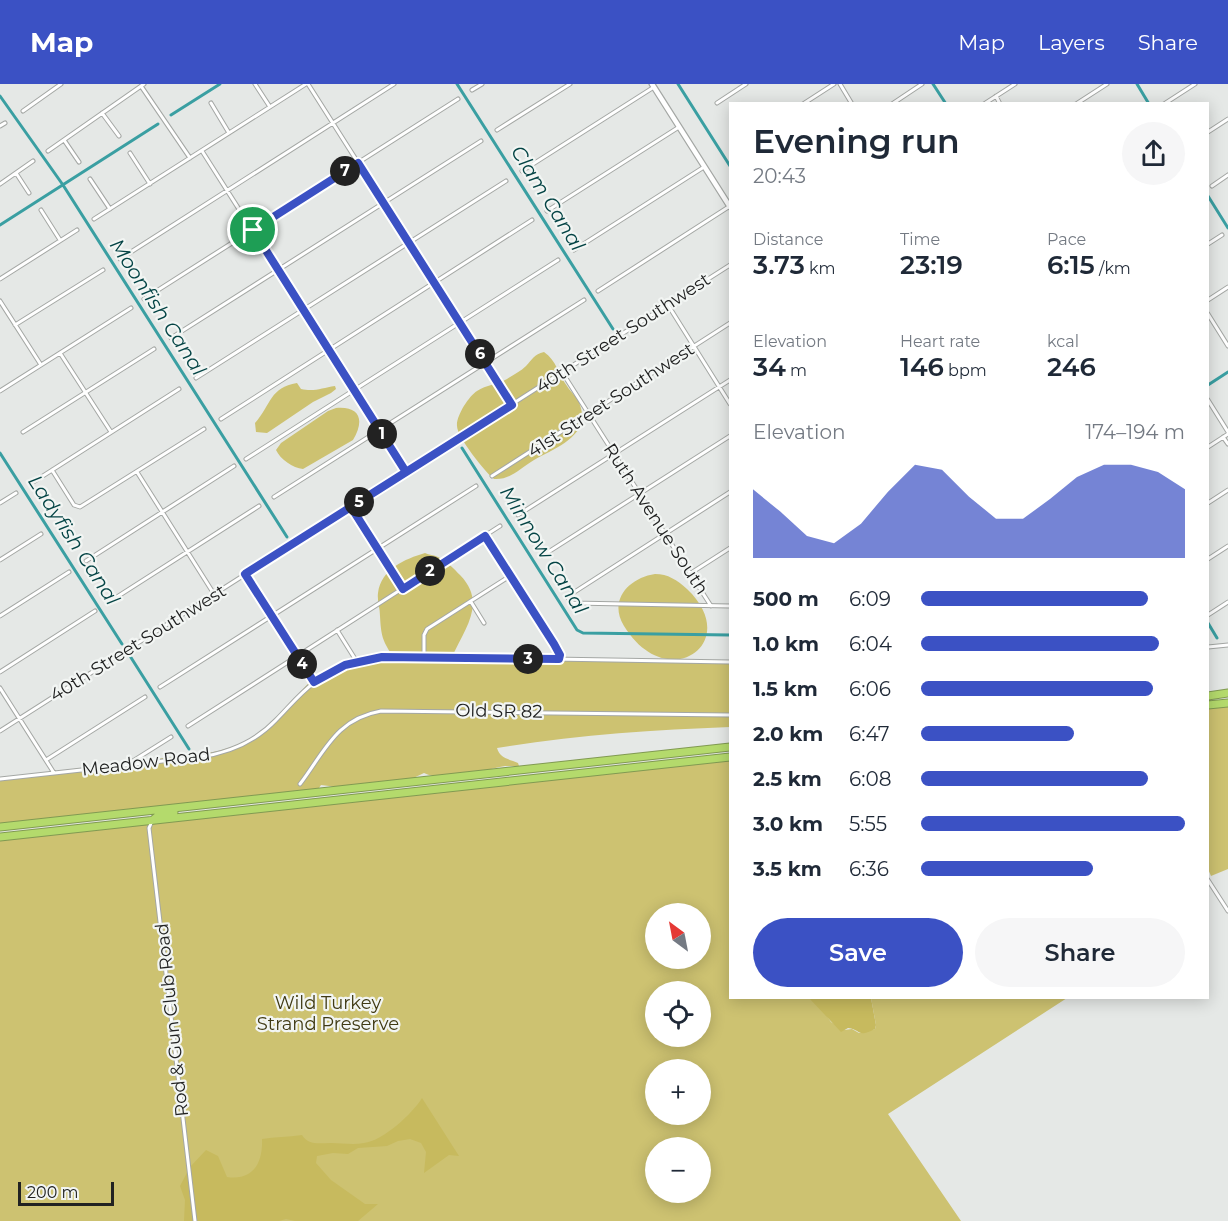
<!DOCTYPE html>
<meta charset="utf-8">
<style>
body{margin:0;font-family:Montserrat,sans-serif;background:#f6f6f7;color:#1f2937;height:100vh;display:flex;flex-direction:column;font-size:22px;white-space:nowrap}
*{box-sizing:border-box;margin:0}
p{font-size:20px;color:#747a83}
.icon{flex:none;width:33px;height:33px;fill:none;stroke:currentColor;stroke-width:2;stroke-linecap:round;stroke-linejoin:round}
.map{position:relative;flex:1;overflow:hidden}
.panel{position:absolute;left:729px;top:18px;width:480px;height:897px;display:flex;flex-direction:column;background:#fff;border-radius:0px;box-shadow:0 3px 15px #0003}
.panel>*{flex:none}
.needle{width:39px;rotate:328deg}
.buttons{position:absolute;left:645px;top:819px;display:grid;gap:12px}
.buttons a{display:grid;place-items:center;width:66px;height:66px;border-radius:50%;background:#fff;box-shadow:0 3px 15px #0003;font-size:30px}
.scale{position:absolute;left:18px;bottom:15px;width:96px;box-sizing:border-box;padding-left:6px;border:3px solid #212222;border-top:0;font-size:16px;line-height:21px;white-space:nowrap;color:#212222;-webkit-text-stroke:4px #f2f5f3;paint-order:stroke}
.pin{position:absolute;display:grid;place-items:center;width:51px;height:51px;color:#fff;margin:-26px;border:3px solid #fff;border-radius:50%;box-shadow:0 2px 6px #0007}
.km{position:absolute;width:30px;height:30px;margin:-15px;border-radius:50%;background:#222;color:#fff;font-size:16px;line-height:30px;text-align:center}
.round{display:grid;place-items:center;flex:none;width:63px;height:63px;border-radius:32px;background:#f6f6f7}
.head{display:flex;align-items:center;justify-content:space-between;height:102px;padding:0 24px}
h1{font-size:33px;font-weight:600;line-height:45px}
.figures{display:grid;grid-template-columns:repeat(3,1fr);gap:9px;height:102px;padding:6px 24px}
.figures div{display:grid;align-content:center}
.figures b{font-size:26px;font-weight:600}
.figures small{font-size:16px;font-weight:400}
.figures p{font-size:16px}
.chart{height:168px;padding:12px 24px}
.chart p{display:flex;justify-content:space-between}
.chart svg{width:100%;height:108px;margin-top:6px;fill:#3b51c4;opacity:.7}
.cta{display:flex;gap:12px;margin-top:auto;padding:12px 24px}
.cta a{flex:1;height:69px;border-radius:36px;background:#3b51c4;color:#fff;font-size:24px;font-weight:600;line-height:69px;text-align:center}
.cta a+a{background:#f6f6f7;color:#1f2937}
ul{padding:0 24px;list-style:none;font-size:20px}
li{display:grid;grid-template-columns:96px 72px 1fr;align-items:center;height:45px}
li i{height:15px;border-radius:8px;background:#3b51c4}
header{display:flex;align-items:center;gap:36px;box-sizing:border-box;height:84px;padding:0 30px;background:#3b51c4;color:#fff}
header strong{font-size:28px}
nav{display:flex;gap:33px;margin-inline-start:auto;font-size:21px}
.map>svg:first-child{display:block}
</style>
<header>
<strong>Map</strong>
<nav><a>Map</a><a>Layers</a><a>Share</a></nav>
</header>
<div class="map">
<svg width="1228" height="1137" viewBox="0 0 1228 1137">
<rect width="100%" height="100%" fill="#e5e8e6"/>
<path fill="#cdc271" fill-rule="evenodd" d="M544,268C557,277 558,290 567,302C571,309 578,313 580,321C591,352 555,364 534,376C520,384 511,396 494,395C485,388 457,353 457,342C456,332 469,312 477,307C486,301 498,300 507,295C513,291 521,287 526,282C532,276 534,270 544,268Z
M297,299L301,305C314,308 322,304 335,302L336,305L331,309L313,318L273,345L267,349L256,348L255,339C271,321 270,303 297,299Z
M336,324C360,322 365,336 353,356L303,385C293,384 280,375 276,366L281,359L328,327Z
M425,469C429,471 434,471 438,473C446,476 454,485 460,491C487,519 465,544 452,573L730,580V643C652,646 574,651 497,664C500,675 510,675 518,679L519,682C514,682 510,682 505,682C482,686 444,699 424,689L409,696L337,703L321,701L317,707L0,741V694L213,668C244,662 266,647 288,624C295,616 301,606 309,599C334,581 361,573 392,571C382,556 381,550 380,532C380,524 377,517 378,509C381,485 405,475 425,469Z
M655,490C668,490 677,496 687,505C744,559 667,612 624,542C608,516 629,494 655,490Z
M1228,620V785L1211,792L1208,785V623Z
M730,675V914H814L831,938L844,946L852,945L859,949L875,945L876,941L871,914H1067L888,1030L961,1137H0V755ZM656,830H700V874H656ZM656,908H700V952H656ZM656,986H700V1030H656ZM656,1064H700V1108H656Z"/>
<path fill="#c7ba5e" d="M809,914H871L876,941L875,945C857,954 862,946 848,944L841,948Z
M422,1014L459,1072L449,1071L424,1089L426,1068L421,1059L410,1055L398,1057L387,1062L358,1064L348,1070L333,1069L317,1072L316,1079L331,1096L365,1120H378L358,1137H295L286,1135L279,1137H184L185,1116L180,1102L190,1083L206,1066L218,1072L227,1093C253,1097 263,1079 262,1055C275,1053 288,1053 302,1051C309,1062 319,1059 331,1059C342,1059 353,1061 364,1059C383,1057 413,1029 422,1014Z"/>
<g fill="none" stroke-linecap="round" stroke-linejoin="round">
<path stroke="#3a9fa2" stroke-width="3" d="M457,0L613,245
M678,0L730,82
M933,0L946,20
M1137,0L1149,20
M0,12L63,101L287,453
M171,31L220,0
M1208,112L1228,144
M0,141L158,40
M1208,301L1228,288
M462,364L577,546L583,549L730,551
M0,369L122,560
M1208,539L1217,554
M130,572L189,665"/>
<g stroke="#a4a7a4" stroke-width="5">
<path id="street" d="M255,0L270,23
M308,0L512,321
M840,0L852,20
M141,2L190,74
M472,6L482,0
M996,12L1000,20
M211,19L229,49
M717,19L746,0
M803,20L834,0
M892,20L922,0
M984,20L1015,0
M1076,20L1107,0
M1164,20L1195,0
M23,27L61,0
M102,29L119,52
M0,42L5,39
M497,46L570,0
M1208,48L1228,35
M64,56L79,78
M48,67L144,0
M202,67L406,388
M130,69L150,100
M522,87L654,3
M16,89L29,109
M90,95L110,125
M0,100L33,77
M1212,102L1228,91
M41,126L60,156
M547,127L679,43
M94,135L306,0
M1208,160L1222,151
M574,166L704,83
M120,175L394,0
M0,195L77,146
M598,207L730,122
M144,215L458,15
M1208,216L1228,203
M0,217L41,281
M668,221L730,320
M1208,230L1228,262
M15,241L103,186
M171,254L481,57
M60,269L111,348
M562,288L711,522
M196,294L506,97
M0,307L131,224
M1208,316L1228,348
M221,335L532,136
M23,348L154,265
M1223,353L1228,360
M1208,363L1228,350
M246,375L558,176
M52,386L74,421L80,423L204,345
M137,388L214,510
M492,392L730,239
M35,397L179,305
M730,408L573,509L568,514L573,519L730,522
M274,413L584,216
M0,419L16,409
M1208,419L1228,406
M351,423L403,505
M518,431L730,296
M485,452L560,571L559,575
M542,472L730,352
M1208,475L1228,462
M0,476L41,450
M86,477L234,382
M691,489L730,464
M246,491L314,598
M109,518L259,422
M471,518L484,539
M1208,531L1228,518
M0,532L69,488
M337,546L357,578
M1208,563L1228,561
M424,573V551L427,545L510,492
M0,588L95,527
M160,603L476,402
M0,604L54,689
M188,642L500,442
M0,647L730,181
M46,676L145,613
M128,680L171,653
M0,695L199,673C228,669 255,658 276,636C289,623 300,609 315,598C348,574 385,573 424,573L730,578
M300,700C325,667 336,635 381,627L730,631
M152,737L149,744L195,1137
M1208,796L1228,827"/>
</g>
<g stroke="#a4a7a4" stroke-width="7">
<path id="secondary" d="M652,0L730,123"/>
</g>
<g stroke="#819a52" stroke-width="9">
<path id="highway" d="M1208,612L1228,609
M1208,621L1228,619
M153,736L159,731L174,728
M0,743L730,663
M0,753L730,673"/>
</g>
<use href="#street" stroke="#fff" stroke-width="3"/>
<use href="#secondary" stroke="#fff" stroke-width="4.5"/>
<use href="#highway" stroke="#b4da6c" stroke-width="7"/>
</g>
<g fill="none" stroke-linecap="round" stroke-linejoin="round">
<g stroke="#fff" stroke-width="12">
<path id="route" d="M253,146L406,388L351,423L403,505L485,452L554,560L560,571L559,575L382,573L345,581L314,598L245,490C334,434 423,377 512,321L358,79L253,146"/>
</g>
<use href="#route" stroke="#3b51c4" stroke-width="8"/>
</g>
<g text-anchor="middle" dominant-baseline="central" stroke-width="4.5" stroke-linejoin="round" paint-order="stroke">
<g font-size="18" fill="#212222" stroke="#f2f5f3">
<text transform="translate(623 249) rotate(-33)">40th Street Southwest</text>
<text transform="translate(611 316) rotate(-33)">41st Street Southwest</text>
<text transform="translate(656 435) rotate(57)">Ruth Avenue South</text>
<text transform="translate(138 559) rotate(-32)">40th Street Southwest</text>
<text transform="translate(499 627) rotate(1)">Old SR 82</text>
<text transform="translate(146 678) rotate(-7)">Meadow Road</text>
<text transform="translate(172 936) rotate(-96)">Rod &amp; Gun Club Road</text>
</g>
<g font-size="18" fill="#403a13" stroke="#f2f5f3">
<text x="328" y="919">Wild Turkey<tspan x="328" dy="21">Strand Preserve</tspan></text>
</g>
<g font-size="20" font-style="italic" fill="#044445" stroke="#f2f5f3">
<text transform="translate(548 114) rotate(58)">Clam Canal</text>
<text transform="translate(158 223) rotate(57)">Moonfish Canal</text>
<text transform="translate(74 456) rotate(57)">Ladyfish Canal</text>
<text transform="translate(544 466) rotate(58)">Minnow Canal</text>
</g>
</g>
</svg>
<div class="buttons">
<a><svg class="needle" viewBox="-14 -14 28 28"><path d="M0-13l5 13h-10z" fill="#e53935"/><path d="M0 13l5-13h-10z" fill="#747a83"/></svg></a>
<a><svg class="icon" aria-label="locate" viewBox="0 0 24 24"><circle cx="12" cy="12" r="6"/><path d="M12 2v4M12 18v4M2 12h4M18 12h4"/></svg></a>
<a>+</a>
<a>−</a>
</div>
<div class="scale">200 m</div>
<div class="pin" style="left:253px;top:146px;background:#1e9e55"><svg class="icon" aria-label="arrive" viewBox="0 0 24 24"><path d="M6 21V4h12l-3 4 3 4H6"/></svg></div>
<b class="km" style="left:382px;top:350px">1</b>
<b class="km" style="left:430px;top:487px">2</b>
<b class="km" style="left:528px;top:575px">3</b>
<b class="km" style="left:302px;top:580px">4</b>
<b class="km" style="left:359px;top:418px">5</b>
<b class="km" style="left:480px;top:270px">6</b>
<b class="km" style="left:345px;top:87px">7</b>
<section class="panel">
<div class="head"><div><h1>Evening run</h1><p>20:43</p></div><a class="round"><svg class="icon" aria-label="share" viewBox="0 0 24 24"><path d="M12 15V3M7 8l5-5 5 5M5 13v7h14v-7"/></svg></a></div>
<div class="figures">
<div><p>Distance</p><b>3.73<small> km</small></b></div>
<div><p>Time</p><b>23:19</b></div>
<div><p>Pace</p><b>6:15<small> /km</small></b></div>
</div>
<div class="figures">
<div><p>Elevation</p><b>34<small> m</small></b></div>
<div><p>Heart rate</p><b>146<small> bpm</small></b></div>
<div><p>kcal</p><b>246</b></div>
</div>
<div class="chart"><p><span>Elevation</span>174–194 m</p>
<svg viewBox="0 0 160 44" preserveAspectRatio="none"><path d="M0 44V16L10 25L20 35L30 38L40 30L50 17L60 6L70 8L80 19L90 28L100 28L110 20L120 11L130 6L140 6L150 9L160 16V44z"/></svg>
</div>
<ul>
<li><b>500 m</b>6:09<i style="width:86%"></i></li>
<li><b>1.0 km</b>6:04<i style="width:90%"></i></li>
<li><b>1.5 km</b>6:06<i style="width:88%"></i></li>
<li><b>2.0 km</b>6:47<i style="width:58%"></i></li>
<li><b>2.5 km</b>6:08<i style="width:86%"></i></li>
<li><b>3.0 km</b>5:55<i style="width:100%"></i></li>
<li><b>3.5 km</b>6:36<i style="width:65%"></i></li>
</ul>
<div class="cta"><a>Save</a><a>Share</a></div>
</section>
</div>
